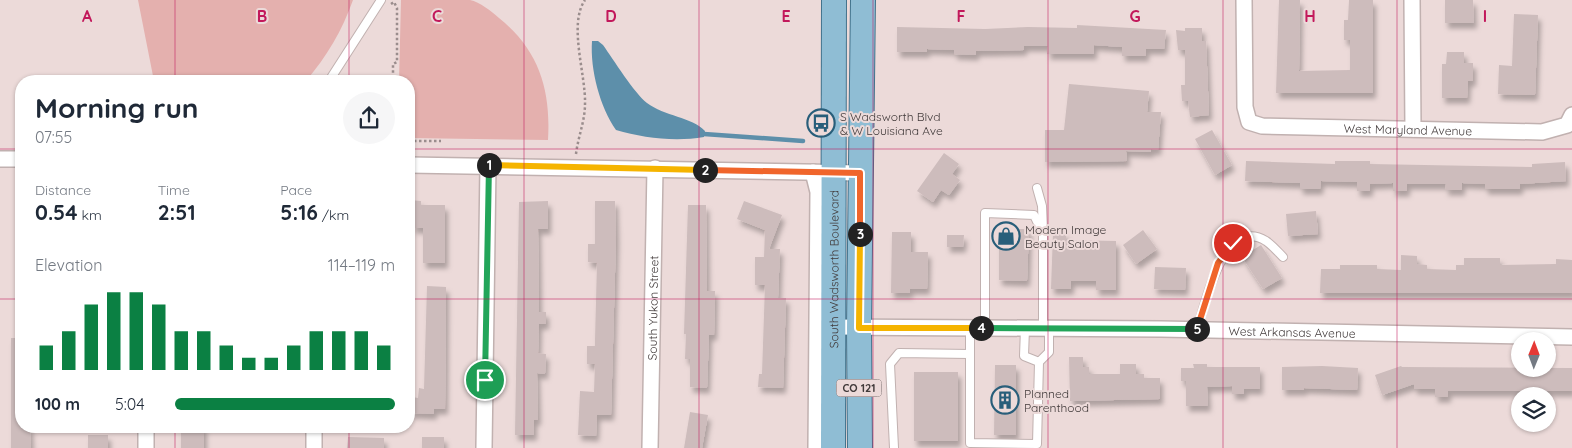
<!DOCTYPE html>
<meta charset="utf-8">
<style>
body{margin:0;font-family:Quicksand,sans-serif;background:#f6f6f7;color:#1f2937;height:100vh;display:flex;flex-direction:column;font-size:19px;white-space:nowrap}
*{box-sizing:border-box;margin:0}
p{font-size:16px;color:#747a83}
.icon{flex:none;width:28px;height:28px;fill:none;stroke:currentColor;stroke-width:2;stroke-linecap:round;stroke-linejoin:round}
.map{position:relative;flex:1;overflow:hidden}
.panel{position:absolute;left:15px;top:75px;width:400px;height:358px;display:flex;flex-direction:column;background:#fff;border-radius:20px;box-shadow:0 1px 4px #0004}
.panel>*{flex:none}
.needle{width:32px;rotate:1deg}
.fabs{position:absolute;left:1511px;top:332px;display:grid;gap:10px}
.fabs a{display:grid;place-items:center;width:45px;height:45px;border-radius:50%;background:#fff;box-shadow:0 1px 4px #0004;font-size:25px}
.pin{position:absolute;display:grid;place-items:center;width:42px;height:42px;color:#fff;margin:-21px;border:2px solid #fff;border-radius:50%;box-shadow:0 1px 5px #0007}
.km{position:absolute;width:25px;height:25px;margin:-12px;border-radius:50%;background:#222;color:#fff;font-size:14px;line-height:25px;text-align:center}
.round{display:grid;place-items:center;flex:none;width:52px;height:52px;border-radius:26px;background:#f6f6f7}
.headline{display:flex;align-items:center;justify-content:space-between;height:85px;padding:0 20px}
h1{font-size:28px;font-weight:700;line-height:38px}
.stats{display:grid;grid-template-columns:repeat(3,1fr);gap:8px;height:85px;padding:5px 20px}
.stats div{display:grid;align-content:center}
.stats b{font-size:21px;font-weight:700}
.stats small{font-size:14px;font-weight:400}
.stats p{font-size:14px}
.chart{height:140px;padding:10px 20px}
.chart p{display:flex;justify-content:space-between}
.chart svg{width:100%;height:90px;margin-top:5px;stroke:#0b8043;stroke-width:6}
ul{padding:0 20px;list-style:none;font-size:16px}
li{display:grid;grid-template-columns:80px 60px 1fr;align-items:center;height:38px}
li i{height:12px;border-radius:6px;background:#0b8043}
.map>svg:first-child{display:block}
</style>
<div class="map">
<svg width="1572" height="448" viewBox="0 0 1572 448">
<defs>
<filter id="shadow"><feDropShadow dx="3" dy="5.5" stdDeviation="2.5" flood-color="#0004"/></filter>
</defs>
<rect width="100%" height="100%" fill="#ecdad9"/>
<path fill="#e4b0ae" d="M138,0H353C342,31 327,56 306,81H154Z
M401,0C420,0 452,0 470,0C480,2 491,11 499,18C539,50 551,90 548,140L409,138V81H399Z"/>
<path fill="#5d8faa" d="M592,41H598L603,45C613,59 635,94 647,103C664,116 692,117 705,131L704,137C675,142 643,138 616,130C600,107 590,70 592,41Z"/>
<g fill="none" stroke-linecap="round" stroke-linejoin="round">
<path stroke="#5d8faa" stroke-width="4.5" d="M704,134L803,141"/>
</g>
<path fill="#cdbcbc" filter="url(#shadow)" d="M1279,0H1300L1299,71L1350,70V40H1344V20H1348L1349,0H1373V93H1276Z
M1445,0H1473L1474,23H1445Z
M1514,14L1538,15L1535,95L1498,94L1499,65L1512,66Z
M1077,25L1166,30L1164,49H1146V56H1122V47L1094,45V54H1047L1048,46H1024V50L976,51V55L954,54V50L927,49V52H897V27L985,29L1028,27L1077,28Z
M1185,28H1202V41H1206L1209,115L1190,117L1188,101H1182L1181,85H1185V50H1178L1176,30L1185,31Z
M1447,52H1464V63H1473V81H1468L1467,98H1442V64H1446Z
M1069,84L1149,91L1147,112H1161L1158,150L1151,149V152L1126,151L1127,161L1045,162V130H1064Z
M1212,130L1232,165L1215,175L1195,139Z
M944,153L959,164L952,174L960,180L949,195L941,190L933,202L917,191Z
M1246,161L1335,164V161H1370V164L1532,167V164L1565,162L1566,181L1520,184V189H1485V184L1462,183V190H1445L1446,184H1407V191H1393V183L1370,184V191H1357V182L1321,181L1320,189H1300V183L1245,181Z
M409,200L421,201V205H445V263H423V228H413V215H409Z
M548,201V229H538L539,312H546V324H539L538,353L546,354L545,374L537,373L538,420H534V435H515L519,202Z
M595,201H615L616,238L611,415H597L596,436L578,435L580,391L594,392L595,364H587V346H595V340L597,263L588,262V244H595Z
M744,201L782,215L769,249H780L778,298H786L783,388L758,387L759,374H762L765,285H755V257H764L765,230L737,219Z
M688,205H706L707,291H715L714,335H709L707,388L690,387V359H685L686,334H684Z
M1316,211L1318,234L1288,236L1286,214Z
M999,229H1029L1027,281L999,280Z
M1143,230L1157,249L1136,264L1123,245Z
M892,232H911V252H928L927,289H910V293H891Z
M1053,233H1066V240L1116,241V290H1096V281H1071V289H1051Z
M947,235H964L963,247H947Z
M1261,245L1282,278L1263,289L1242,257Z
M1401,255L1417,256V264L1427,265V269L1456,270V265H1464V258H1500V265L1556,264V259L1572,260V293H1320L1321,269H1340V265H1377V269L1401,270Z
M1155,267L1186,268L1185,290L1154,289Z
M427,286L446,287L445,409H434V414L411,413L412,397L418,398L419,388L424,389Z
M11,338H21V426H30L31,448H11Z
M1069,357H1083V367H1089V374H1120V364H1136V374H1144V378H1160V399L1070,401Z
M1193,364H1207V367H1260V389H1244V394H1232V386L1207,387L1208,406H1186V381H1181V368H1194Z
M995,365H1016V435H994Z
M1322,366L1358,368L1357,390L1304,388V390H1282V367Z
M1401,366L1402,367L1572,368V391H1448V397H1435V389H1414V384L1382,395L1375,375Z
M914,372H958V441H914Z
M690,412L708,415L702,448H684Z
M181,426H204V448H181Z
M88,435H108V448H88Z
M348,437L384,438V448H347Z
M422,437H444V448H422Z"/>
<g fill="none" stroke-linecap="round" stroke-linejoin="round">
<g stroke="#c1b1b0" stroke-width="10">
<path id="service" d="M329,81L381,0
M1037,188L1042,206L1043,231
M970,328V443L1037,444L1039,362L1024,356L1025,328
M985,328V213L1034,215L1043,234V329
M1197,330C1205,305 1223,215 1266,241C1272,245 1278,252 1283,257
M1039,362L1049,352V328
M894,448L890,364L899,353L970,354"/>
</g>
<g stroke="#c1b1b0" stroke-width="18">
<g id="minor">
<path id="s1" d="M1244,0L1245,107L1249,122L1262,126L1542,132L1567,125L1572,115"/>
<path d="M1412,0L1413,129"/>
<path d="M0,159H21"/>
<path d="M409,165L860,173"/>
<path d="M813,172L818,192L816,448"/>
<path id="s2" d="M832,327L1161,329L1572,337"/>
<path d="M146,448V426"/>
<path d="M314,448V426"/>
<path d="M484,448L488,165"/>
<path id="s3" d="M650,448L655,168"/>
</g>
</g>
<g stroke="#43738c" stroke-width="26">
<g id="primary">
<path id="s4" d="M833,448L834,0"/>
<path d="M860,448L859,328L863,0"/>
</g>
</g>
<path stroke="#9a8d8d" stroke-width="2.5" stroke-dasharray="2.5 2.5" stroke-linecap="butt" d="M391,4L394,2L397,8V62L393,64V81
M409,141H441
M576,154C578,137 585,121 585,104C586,75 568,24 585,0"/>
<use href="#service" stroke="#fff" stroke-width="8"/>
<use href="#minor" stroke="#fff" stroke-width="15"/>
<use href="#primary" stroke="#8fbdd4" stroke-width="24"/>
</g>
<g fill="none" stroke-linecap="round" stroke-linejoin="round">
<g stroke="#fff" stroke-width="10">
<path id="split-1" d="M485,380L489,165"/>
</g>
<g stroke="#fff" stroke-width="10">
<path id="split-2" d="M489,165L705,170"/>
</g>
<g stroke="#fff" stroke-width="10">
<path id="split-3" d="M705,170L860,173V234"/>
</g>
<g stroke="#fff" stroke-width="10">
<path id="split-4" d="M860,234L859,328H981"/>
</g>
<g stroke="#fff" stroke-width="10">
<path id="split-5" d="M981,328L1197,329"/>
</g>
<g stroke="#fff" stroke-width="10">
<path id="split-6" d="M1197,329L1218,263L1233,243"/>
</g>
<use href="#split-1" stroke="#22a559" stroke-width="6"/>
<use href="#split-2" stroke="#f5b400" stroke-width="6"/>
<use href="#split-3" stroke="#f0652b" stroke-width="6"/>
<use href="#split-4" stroke="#f5b400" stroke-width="6"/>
<use href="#split-5" stroke="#22a559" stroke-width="6"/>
<use href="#split-6" stroke="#f0652b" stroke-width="6"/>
</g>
<path fill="none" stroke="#c2185b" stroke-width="1" stroke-opacity="0.55" d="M175,0V81M349,0V81M524,0V448M699,0V448M873,0V448M1048,0V448M1223,0V448M1397,0V448M0,149H21M409,149H1572M0,299H21M409,299H1572M175,426V448M349,426V448"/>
<defs>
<g id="bus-ring" transform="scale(1.4375)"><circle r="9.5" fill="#ecdad9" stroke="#285e7a" stroke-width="1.5"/><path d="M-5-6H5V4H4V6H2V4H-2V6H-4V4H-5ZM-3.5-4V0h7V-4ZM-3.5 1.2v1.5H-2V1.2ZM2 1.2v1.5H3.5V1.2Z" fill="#285e7a"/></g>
<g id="shop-ring" transform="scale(1.4375)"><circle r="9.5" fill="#ecdad9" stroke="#285e7a" stroke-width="1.5"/><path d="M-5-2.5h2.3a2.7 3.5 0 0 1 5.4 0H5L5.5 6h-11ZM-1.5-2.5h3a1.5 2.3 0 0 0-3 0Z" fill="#285e7a"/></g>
<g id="building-ring" transform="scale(1.4375)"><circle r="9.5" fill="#ecdad9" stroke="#285e7a" stroke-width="1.5"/><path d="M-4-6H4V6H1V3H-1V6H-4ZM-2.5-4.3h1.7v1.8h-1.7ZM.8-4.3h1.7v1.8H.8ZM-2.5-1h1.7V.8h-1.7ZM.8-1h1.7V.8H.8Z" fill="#285e7a"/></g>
</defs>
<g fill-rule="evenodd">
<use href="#bus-ring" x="821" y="123"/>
<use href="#shop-ring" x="1006" y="236"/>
<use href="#building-ring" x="1005" y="400"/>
</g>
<g text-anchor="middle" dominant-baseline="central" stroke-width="4" stroke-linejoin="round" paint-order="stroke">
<rect fill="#ecdad9" stroke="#746a6a" stroke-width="1" x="836.5" y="379.5" width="45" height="17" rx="4"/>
<g font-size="11" font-weight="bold" fill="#413a3a">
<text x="859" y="388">CO 121</text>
</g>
<g font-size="12" fill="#413a3a" stroke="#ecdad9" text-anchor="start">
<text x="840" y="116">S Wadsworth Blvd<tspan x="840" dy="14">&amp; W Louisiana Ave</tspan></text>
<text x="1025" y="229">Modern Image<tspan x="1025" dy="14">Beauty Salon</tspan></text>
<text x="1024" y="393">Planned<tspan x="1024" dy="14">Parenthood</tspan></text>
</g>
<g font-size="12" fill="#413a3a" stroke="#ecdad9">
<text stroke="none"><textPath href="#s1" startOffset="282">West Maryland Avenue</textPath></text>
<text stroke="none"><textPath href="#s4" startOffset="179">South Wadsworth Boulevard</textPath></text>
<text stroke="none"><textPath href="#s3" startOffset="140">South Yukon Street</textPath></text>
<text stroke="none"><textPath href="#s2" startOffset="460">West Arkansas Avenue</textPath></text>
</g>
</g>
<g font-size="16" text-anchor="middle" font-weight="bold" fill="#c2185b" stroke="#ecdad9" stroke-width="4" stroke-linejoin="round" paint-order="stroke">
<text x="87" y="22">A</text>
<text x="262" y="22">B</text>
<text x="437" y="22">C</text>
<text x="611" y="22">D</text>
<text x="786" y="22">E</text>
<text x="961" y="22">F</text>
<text x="1135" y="22">G</text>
<text x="1310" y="22">H</text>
<text x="1485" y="22">I</text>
</g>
</svg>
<div class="fabs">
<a><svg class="needle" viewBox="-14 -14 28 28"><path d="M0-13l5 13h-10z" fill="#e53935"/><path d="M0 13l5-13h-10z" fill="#747a83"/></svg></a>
<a><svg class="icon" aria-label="layers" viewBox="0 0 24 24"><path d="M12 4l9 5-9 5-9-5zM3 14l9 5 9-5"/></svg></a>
</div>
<div class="pin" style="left:485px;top:380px;background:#1e9e55"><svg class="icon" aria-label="arrive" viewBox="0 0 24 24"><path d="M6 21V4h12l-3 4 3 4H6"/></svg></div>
<div class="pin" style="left:1233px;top:243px;background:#d93025"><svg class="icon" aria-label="check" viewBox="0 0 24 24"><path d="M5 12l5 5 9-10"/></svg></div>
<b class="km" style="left:489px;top:165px">1</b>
<b class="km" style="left:705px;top:170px">2</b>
<b class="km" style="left:860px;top:234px">3</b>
<b class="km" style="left:981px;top:328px">4</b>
<b class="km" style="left:1197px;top:329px">5</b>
<section class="panel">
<div class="headline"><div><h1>Morning run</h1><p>07:55</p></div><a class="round"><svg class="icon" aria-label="share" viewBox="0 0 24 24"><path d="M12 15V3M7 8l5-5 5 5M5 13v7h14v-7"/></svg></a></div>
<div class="stats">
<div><p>Distance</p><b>0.54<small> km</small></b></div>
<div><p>Time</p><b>2:51</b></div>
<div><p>Pace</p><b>5:16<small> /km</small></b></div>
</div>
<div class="chart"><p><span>Elevation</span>114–119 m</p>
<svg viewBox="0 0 160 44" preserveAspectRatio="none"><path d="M5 44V32M15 44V25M25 44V12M35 44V6M45 44V6M55 44V12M65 44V25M75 44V25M85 44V32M95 44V38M105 44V38M115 44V32M125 44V25M135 44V25M145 44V25M155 44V32"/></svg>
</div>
<ul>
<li><b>100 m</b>5:04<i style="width:100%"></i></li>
</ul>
</section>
</div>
